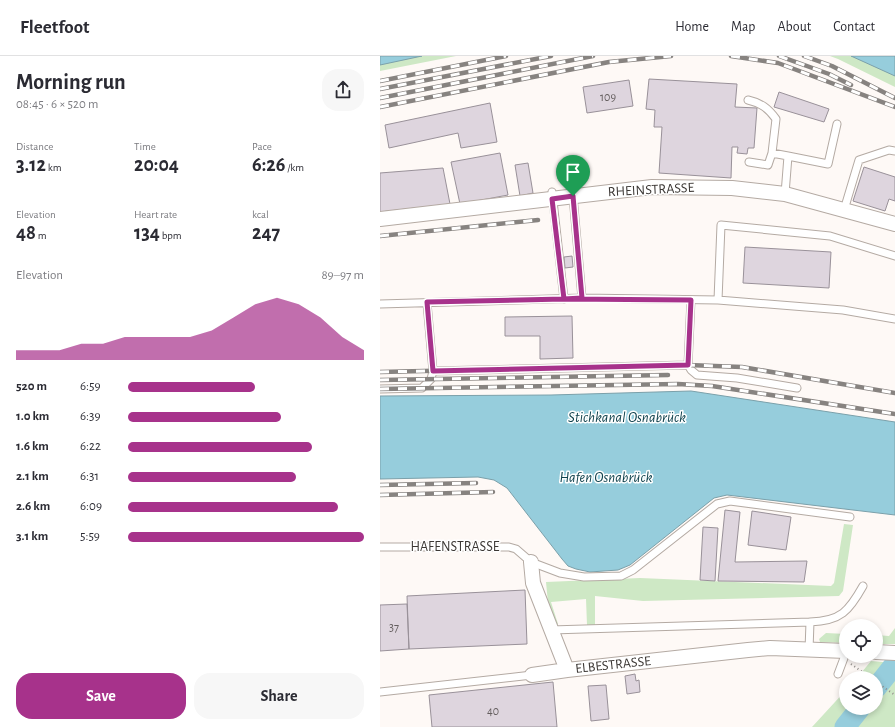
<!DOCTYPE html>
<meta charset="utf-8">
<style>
body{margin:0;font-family:"Alegreya Sans",sans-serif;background:#f7f7f7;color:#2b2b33;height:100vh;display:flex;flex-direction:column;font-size:15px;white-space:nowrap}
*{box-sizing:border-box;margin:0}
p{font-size:13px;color:#7c7c81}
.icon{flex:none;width:22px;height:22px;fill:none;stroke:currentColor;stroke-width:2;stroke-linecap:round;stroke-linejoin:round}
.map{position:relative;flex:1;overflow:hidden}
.side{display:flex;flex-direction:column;background:#fff;width:380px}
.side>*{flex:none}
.tools{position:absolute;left:459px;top:563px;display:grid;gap:8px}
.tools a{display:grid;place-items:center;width:44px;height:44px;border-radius:50%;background:#fff;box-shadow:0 2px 6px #0003;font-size:20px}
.pin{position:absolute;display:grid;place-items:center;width:34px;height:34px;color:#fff;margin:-41px -17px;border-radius:50% 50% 50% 0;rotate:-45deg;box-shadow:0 0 4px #0007}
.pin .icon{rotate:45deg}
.round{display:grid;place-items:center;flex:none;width:42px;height:42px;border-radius:16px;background:#f7f7f7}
.overview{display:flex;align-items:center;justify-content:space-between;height:68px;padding:0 16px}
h1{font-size:22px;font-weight:700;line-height:30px}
.metrics{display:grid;grid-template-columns:repeat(3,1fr);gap:6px;height:68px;padding:4px 16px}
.metrics div{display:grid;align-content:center}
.metrics b{font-size:20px;font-weight:700}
.metrics small{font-size:11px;font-weight:400}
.metrics p{font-size:11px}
.chart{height:112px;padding:8px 16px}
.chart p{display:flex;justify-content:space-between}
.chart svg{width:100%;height:72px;margin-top:4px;fill:#a7328b;opacity:.7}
.action{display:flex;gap:8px;margin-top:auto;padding:8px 16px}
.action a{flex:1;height:46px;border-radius:16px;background:#a7328b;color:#fff;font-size:16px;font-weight:700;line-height:46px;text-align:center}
.action a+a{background:#f7f7f7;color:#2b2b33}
ul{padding:0 16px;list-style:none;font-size:13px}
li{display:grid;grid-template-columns:64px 48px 1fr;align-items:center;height:30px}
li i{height:10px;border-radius:5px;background:#a7328b}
header{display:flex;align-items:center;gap:24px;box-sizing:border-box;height:56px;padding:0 20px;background:#fff;border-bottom:1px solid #e1e1e2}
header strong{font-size:19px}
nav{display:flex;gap:22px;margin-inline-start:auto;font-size:14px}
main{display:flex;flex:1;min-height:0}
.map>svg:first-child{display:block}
</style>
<header>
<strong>Fleetfoot</strong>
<nav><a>Home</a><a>Map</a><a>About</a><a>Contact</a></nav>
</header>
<main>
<section class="side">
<div class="overview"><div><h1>Morning run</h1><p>08:45 · 6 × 520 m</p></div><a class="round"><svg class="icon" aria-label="share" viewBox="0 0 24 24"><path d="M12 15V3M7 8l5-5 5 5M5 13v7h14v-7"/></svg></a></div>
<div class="metrics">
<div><p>Distance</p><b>3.12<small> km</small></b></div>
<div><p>Time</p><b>20:04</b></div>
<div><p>Pace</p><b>6:26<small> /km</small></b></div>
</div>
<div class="metrics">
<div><p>Elevation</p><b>48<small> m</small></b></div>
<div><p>Heart rate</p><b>134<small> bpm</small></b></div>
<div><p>kcal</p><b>247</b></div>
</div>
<div class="chart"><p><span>Elevation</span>89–97 m</p>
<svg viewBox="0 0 160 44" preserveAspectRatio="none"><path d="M0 44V38L10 38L20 38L30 34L40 34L50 30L60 30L70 30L80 30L90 26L100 18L110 10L120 6L130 10L140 18L150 30L160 38V44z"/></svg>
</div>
<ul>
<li><b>520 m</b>6:59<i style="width:54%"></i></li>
<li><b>1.0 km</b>6:39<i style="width:65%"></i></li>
<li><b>1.6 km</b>6:22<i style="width:78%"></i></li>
<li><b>2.1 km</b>6:31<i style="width:71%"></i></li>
<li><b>2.6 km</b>6:09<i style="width:89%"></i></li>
<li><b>3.1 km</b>5:59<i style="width:100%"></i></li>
</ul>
<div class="action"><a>Save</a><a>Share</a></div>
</section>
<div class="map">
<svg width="515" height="671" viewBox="0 0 515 671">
<rect width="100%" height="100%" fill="#fef9f6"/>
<path fill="#cee8c5" d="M0,0H76L0,15Z
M450,0H515V31L458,3Z
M464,468L473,469L463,535L459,540L263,545L215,540V569H207L206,543L171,546L178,568L175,569L168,547L166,526L260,522L451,530L454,527Z
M515,572V588H496V579L509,580Z
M446,577L466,578V587L440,586L439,583Z
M491,605L515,607V671H432L466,634V652H496V622H477Z"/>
<path fill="#96cddc" stroke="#7ba0aa" d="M0,0H42L0,9Z
M471,0H515V20Z
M311,335L515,366V459L347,439L334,442L250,509L238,514L210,516L196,513L188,510L182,503L127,432L114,424L98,421L0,423V340L171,339Z"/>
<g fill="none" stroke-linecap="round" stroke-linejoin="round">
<path stroke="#96cddc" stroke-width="21" d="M496,632L515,608
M465,671L480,652"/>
</g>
<path fill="#ded5de" stroke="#999199" d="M269,23L357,28L355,51L377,52L374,92H368L367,98L357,97L358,91H352L351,122L279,117L282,71H274L275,54L266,53Z
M249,24L253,50L207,57L203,31Z
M399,36L449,53L444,66L394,51Z
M110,47L117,86L81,92L78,77L9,92L5,69Z
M120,97L128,139L80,148L71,106Z
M148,107L153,137L140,140L135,109Z
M195,109L197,129L187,130L185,110Z
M484,111L515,121V145L509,143L505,155L473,145Z
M63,112L70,148L0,156V117Z
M365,191L451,196L449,232L363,227Z
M192,200L193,211L185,212L184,201Z
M192,260L193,302L160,303V280H125V261Z
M345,454L360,456L355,506L427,505L424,526L338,525Z
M372,455L411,461L406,494L368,489Z
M323,471L338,472L335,525L320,524Z
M145,534L147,588L29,593L27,540Z
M27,548L29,593L0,595V549Z
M255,618L256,625L259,624L260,636L247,638L245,620Z
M173,626L177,671H52L49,639Z
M226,629L229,663L211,665L208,630Z"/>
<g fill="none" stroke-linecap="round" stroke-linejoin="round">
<g stroke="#b4aaa3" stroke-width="9">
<path id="service" d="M368,44C381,47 388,52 396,63L392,97L408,100
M369,106L388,109L392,97
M172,136L184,243
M405,138L408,100L448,108L457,68
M193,140L202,242
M464,154L479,104L509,94L515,95
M311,244L308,309L311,314L317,319L357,322L417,332
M338,244L341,169L450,180L515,200
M0,248L202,242L338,244L463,254L515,263
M53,315L308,309
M0,333L42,332L51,323L53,315L47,247
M0,491H129L136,493L151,506L180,517L204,521L241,520L253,514L337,448L350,445L470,461
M171,574L430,566
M429,594L430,566C461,565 469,555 483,530
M458,618L464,602L465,595
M0,636L152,619"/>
</g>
<g stroke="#b4aaa3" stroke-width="16">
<path id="minor" d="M0,163L272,131L352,132L405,138L515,168
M151,506L153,527L187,614
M496,596L515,597
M152,619L187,614L368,594L390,592L466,595"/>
</g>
<path stroke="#948f8c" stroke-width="2" stroke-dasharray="1 3" stroke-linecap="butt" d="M471,608L491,622
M496,626L515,639"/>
<use href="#service" stroke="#fff" stroke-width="7"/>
<use href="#minor" stroke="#fff" stroke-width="14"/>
<g stroke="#878380" stroke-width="4.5">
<path id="rail" d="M351,0L398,7L515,51
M399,0L449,18L471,29
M424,0L452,10L515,42
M0,25L126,0
M0,33L171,0
M0,42L213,0
M0,51L229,6L291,0
M0,180L158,164
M0,316L308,309L362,311L515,337
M0,324L288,319
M0,333L298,328L332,330L515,358
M0,429L96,427
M0,439L113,436"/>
</g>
<use href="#rail" stroke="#fff" stroke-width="3" stroke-dasharray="9" stroke-linecap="butt"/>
</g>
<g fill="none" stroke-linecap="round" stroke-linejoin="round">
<g stroke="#fff" stroke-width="8">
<path id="route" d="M193,140L172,143L184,243L311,244L308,309L53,315L47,246L184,243L202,242L193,140"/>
</g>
<use href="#route" stroke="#a7328b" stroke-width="5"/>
</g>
<g text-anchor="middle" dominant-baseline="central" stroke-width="3" stroke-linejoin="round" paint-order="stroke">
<g font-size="12" fill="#645e5e">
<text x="228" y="41">109</text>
<text x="14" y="571">37</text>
<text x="113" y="655">40</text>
</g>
<g font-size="14" fill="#3b3734" stroke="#fff">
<text transform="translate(271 134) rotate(-3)">RHEINSTRASSE</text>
<text x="75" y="491">HAFENSTRASSE</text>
<text transform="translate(233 609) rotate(-6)">ELBESTRASSE</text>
</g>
<g font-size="15" font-style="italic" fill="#10424d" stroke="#fff">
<text x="247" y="361">Stichkanal Osnabrück</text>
<text x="226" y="421">Hafen Osnabrück</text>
</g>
</g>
</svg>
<div class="tools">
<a><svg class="icon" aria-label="locate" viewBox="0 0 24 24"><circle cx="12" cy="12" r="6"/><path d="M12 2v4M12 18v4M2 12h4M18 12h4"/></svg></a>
<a><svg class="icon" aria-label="layers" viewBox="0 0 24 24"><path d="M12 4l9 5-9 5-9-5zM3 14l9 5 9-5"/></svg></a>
</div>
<div class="pin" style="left:193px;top:140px;background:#1e9e55"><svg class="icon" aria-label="arrive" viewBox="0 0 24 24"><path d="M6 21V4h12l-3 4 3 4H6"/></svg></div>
</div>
</main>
